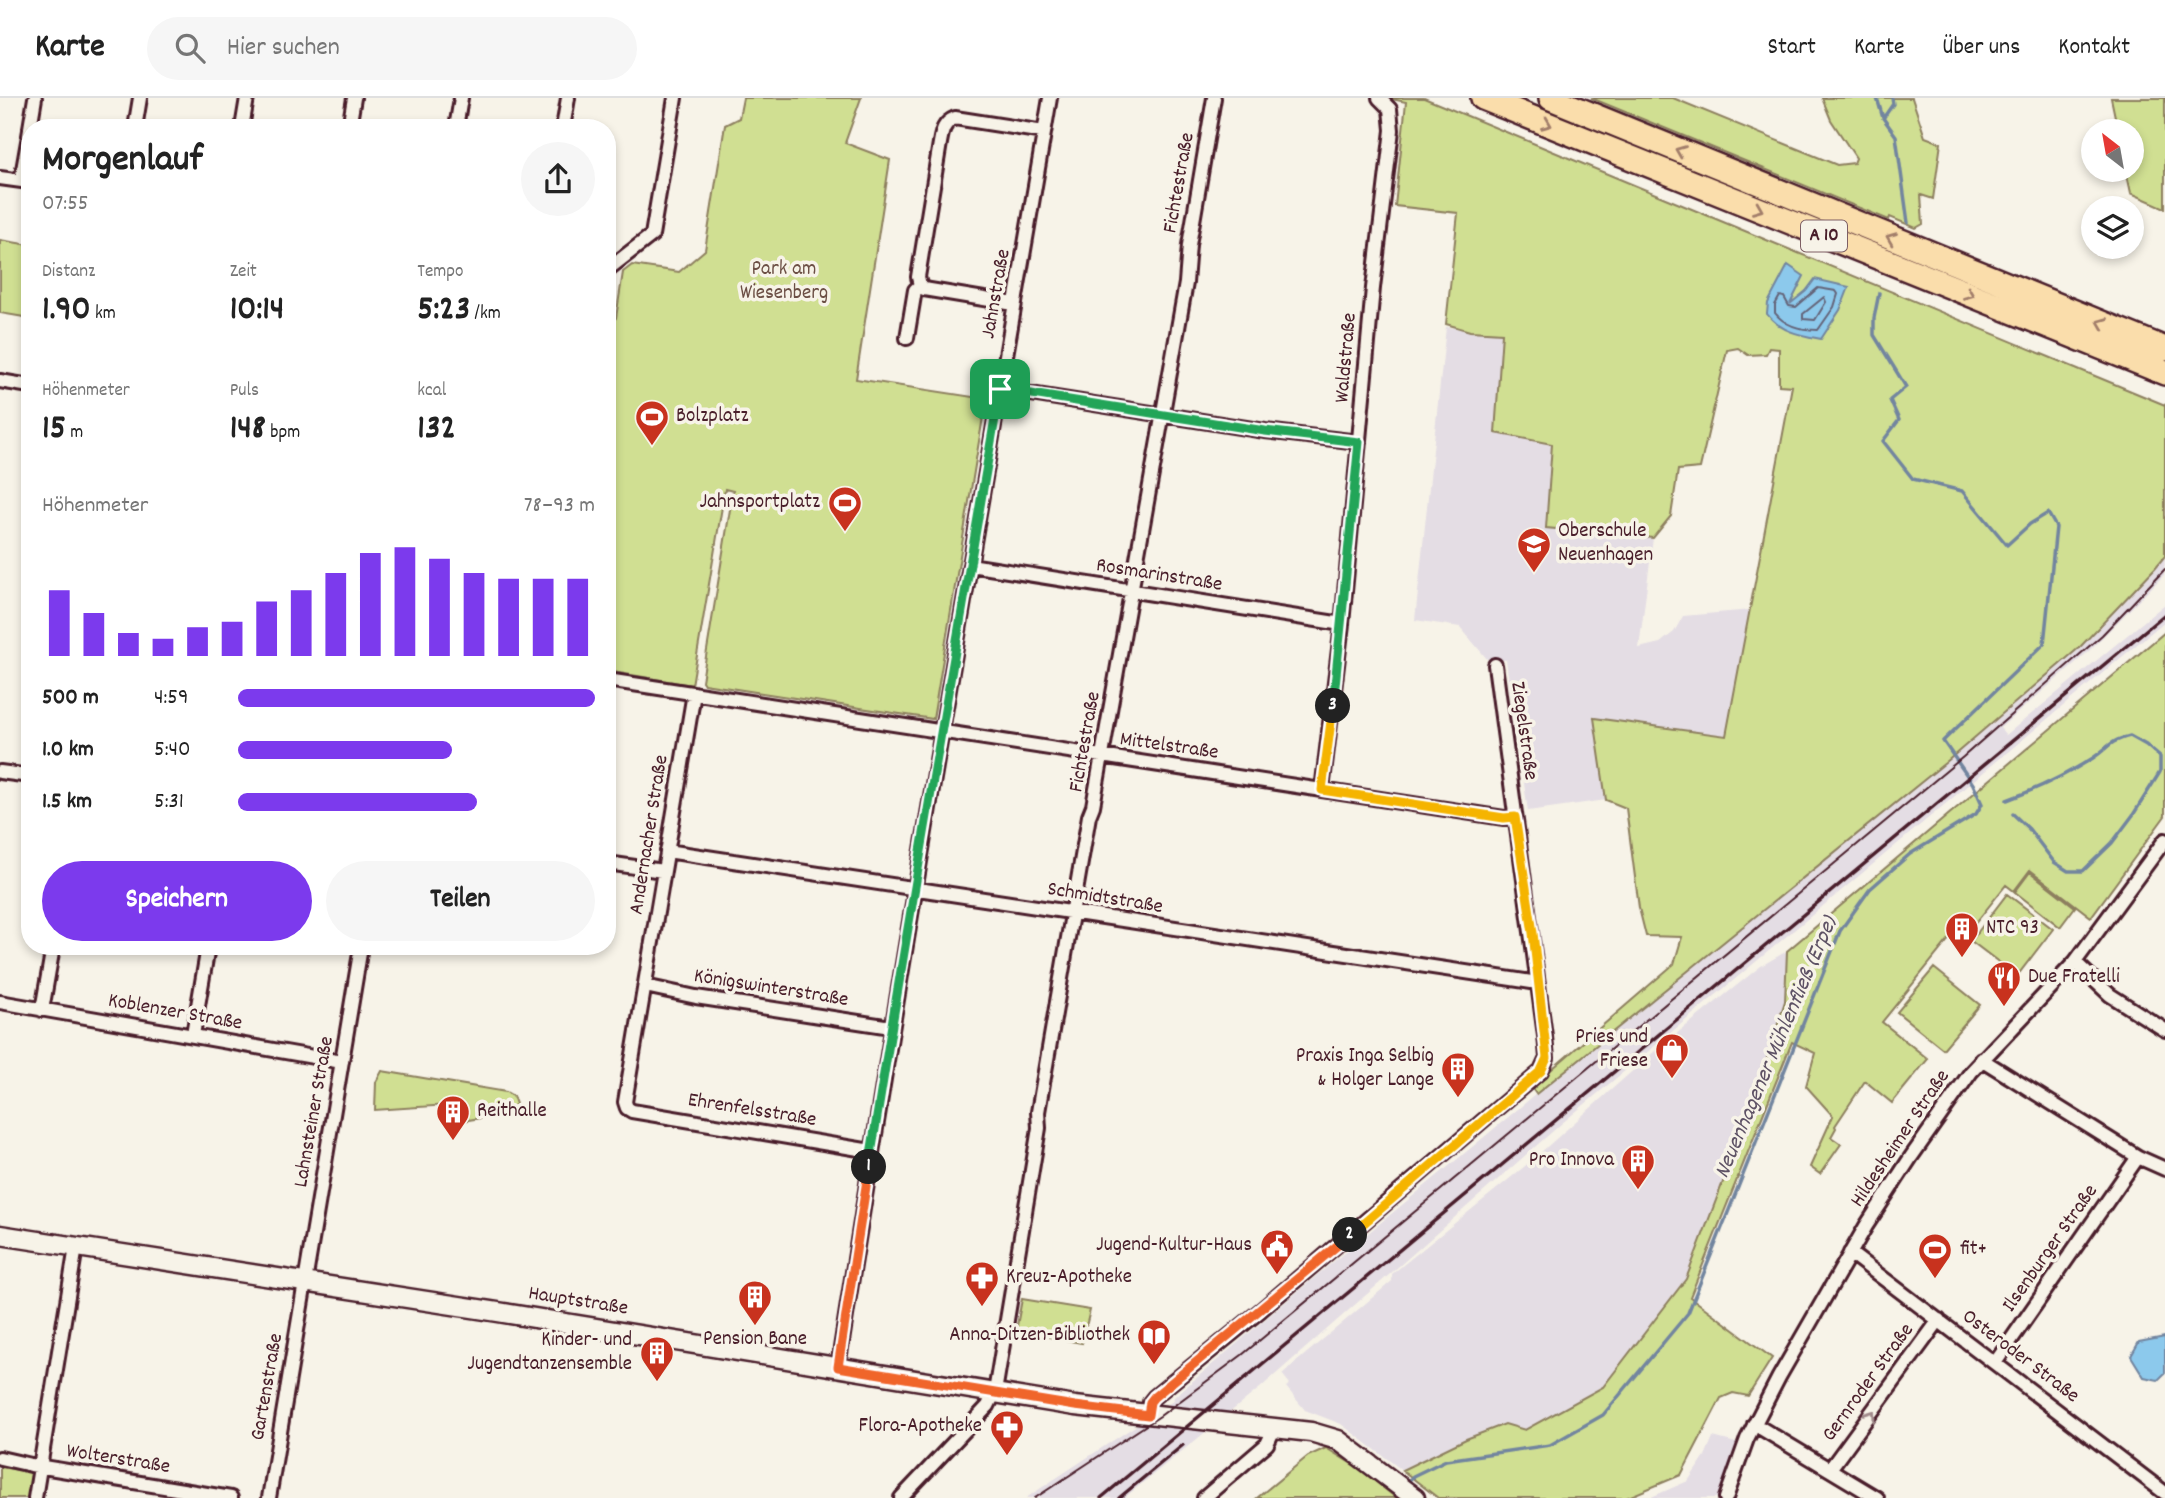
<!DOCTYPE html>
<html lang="de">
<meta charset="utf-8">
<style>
body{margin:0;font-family:Dekko,sans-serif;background:#f6f6f6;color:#222;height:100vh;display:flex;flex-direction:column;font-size:26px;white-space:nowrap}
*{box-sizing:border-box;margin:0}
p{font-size:23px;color:#767676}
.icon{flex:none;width:38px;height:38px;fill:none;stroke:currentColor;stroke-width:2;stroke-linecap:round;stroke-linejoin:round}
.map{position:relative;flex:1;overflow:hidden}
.panel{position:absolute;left:21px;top:21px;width:595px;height:836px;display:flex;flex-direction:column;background:#fff;border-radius:28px;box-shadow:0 4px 10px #0003}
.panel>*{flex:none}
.needle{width:46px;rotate:329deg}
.buttons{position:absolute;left:2081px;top:21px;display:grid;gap:14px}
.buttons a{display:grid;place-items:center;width:63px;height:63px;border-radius:50%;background:#fff;box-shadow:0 4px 10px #0003;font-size:35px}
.pin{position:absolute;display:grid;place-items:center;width:60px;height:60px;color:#fff;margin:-30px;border-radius:14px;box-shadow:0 4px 10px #0006}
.km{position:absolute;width:35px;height:35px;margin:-18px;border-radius:50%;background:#222;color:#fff;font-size:19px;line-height:35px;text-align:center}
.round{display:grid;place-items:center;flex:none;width:74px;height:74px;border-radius:37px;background:#f6f6f6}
.summary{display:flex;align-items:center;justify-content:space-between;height:119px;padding:0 21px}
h1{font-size:38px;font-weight:700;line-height:52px}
.metrics{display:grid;grid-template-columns:repeat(3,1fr);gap:10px;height:119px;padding:7px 21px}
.metrics div{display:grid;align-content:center}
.metrics b{font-size:35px;font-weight:700}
.metrics small{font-size:19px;font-weight:400}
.metrics p{font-size:19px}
.chart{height:196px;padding:14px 21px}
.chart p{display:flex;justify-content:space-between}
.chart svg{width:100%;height:126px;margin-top:7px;stroke:#7c3aed;stroke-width:6}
.cta{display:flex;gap:14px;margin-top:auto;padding:14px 21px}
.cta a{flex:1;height:80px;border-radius:42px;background:#7c3aed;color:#fff;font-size:28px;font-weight:700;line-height:80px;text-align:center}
.cta a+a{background:#f6f6f6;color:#222}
ul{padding:0 21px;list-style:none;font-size:23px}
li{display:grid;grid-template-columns:112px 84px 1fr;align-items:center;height:52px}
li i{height:18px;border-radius:9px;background:#7c3aed}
header{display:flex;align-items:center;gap:42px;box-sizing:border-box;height:98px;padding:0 35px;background:#fff;border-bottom:2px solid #e0e0e0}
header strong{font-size:33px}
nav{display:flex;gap:38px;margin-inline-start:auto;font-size:24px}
.search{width:490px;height:63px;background:#f6f6f6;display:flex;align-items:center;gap:18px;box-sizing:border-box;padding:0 24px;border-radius:38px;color:#767676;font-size:26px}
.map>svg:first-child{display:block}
</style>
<header>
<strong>Karte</strong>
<div class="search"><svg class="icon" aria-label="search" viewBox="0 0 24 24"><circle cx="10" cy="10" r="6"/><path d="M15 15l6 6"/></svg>Hier suchen</div>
<nav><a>Start</a><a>Karte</a><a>Über uns</a><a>Kontakt</a></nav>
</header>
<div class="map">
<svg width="2165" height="1400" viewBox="0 0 2165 1400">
<rect width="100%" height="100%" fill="#f7f3e8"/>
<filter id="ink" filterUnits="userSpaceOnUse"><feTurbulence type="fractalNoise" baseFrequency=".0143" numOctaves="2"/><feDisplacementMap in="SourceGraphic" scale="14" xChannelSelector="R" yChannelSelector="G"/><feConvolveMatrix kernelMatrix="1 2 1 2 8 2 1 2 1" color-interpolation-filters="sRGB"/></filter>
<g filter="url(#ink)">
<path fill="#e4dde4" d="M1446,229L1502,235L1495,334L1552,345L1546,429L1653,440L1639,550L1660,545L1674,534L1683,518L1751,512L1726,638L1594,620L1606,702L1528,713L1506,562H1488L1460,529L1415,522Z
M2165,458L2164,477L2087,555L2000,630L2006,637L2165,506V523L1561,1026L1260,1290L1124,1400H1026L1173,1303L1174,1299L1315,1179L1536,996L1945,665L2081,548Z
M1787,853L1785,903L1753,1005L1686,1181L1603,1289L1525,1332L1466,1341L1402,1372L1341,1326L1305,1312L1286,1289L1290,1286L1282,1276L1392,1183V1176L1530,1064L1656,952L1761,868Z
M1713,1339L1740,1346L1722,1400H1649L1688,1383L1705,1358Z"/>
<path fill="#d0df92" stroke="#8d7f5e" stroke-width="2" d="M743,0H861L845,45L890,62L856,281L986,301L933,621L704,586L702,583L733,393L725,391L692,587L607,573V226L616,220L623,174L632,167L679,174L705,152L725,27L739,20Z
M1387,0H1424L2165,307V458L2155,470L2081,548L1945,665L1536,996L1531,989L1674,866L1682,839L1646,838L1639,810L1626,710L1606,702L1594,620L1726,638L1792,288L1779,287V251L1769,250L1766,256L1748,257L1738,250L1727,252L1700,370L1678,372L1671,418L1653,440L1546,430L1552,346L1495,335L1502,235L1470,233L1446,226L1458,115L1395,108L1406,4Z
M1591,0H1673L1837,67L1854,65L1856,60L1831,22L1822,0H1912L1925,39L1941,45L1933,101L1921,97L1923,126L1916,130L1890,119L1889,122Z
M2111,0H2165V110L2131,95L2126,72H2132V33H2118Z
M0,142L30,147V220L0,215Z
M2165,534V718L2091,819L2030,772L2014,793L2006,787L1966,837L1957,831L1882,924L1928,961L1892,1005L1865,983L1835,1028L1836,1030L1831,1039L1841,1046L1820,1076L1810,1069L1833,1018L1806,988L1815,955L1792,944L1690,1199L1772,1260L1748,1298L1733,1295L1721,1300L1681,1377L1626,1400H1438L1402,1372L1466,1341L1505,1326L1525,1332L1603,1289L1686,1181L1753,1005L1785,903L1787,853Z
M2030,774L2075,809L2060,829L2015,794Z
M2007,796L2053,831L2017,878L1971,843Z
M1934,870L1980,907L1943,951L1897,914Z
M382,973L506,994L513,998L516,1006L506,1016L449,1025L448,1007L375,1012L376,984Z
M1022,1201L1090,1212L1082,1245L1016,1233Z
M1326,1350L1360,1371L1396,1400H1257L1308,1358Z
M0,1369L33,1374L29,1400H0Z"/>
<path fill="#8cc9ec" stroke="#72859f" stroke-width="2" d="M1788,167L1804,178L1790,206L1806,193L1815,181L1849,189L1840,212L1821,241C1800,237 1781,234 1767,216L1768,205Z
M2165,1239V1275L2158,1282L2144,1279L2131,1258L2139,1244Z"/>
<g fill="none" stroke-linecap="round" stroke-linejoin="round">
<path stroke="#646378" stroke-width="2" d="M1818,190L1836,193L1838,196L1834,209L1818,232C1803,232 1785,228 1775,215V207L1780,198L1784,199L1789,208L1796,209Z
M1824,199L1826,204L1815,222L1803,221V216Z"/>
<path stroke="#72859f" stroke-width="3.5" d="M1877,0L1883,20L1896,38L1908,125
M1884,19L1893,6L1892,0
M2007,702C2037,691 2066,677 2093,660C2110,649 2107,644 2130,638L2146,647L2160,659V674L2133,717L2112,745L2083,773H2068L2054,764L2029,731L2013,716
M1405,1387L1413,1378L1446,1362L1550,1347L1603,1317L1688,1215L1840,833L1870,791L1910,756L1976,716L1982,706L1973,686L1943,643L2044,546L2056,429L2048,415L2030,426L2007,447L1962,393L1913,381L1883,343L1899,322L1890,302L1906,289L1874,237V220L1879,195"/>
<g stroke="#4a1f2b" stroke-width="18">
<path id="minor" d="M30,30L35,0
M135,30L140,0
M242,30L247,0
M349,30L354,0
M456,30L461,0
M563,30L568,0
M0,80L29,84
M21,83L30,32
M607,172L652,137L675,0
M1014,206L924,191L920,187L918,179L940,45C942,34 943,25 955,20L1044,34
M907,240L915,192L920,187
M0,283L30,288
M1000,291L1265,333L1359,344
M970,467L1342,526
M607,582L1504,720L1515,719
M694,595L625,1004L627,1010L632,1013L871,1053
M0,674L30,678
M1322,692L1342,526L1373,190L1392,32L1390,11L1379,0
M667,753L1538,885
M607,765L663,773
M2075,864L2110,897L2165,932
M645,888L696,899L891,929
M0,904L342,964
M42,912L53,849
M193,937L208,849
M1981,961L2138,1059L2165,1071
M1850,1155L2165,1395
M1995,1265L2138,1059
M838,1269C904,845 978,423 1050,0
M1148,1317L1150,1304L1154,1299L1261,1212L1541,973L1547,960L1545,938L1495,567
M1754,1326L1877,1400
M0,1360L31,1367L231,1400
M1830,1371L1939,1222
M35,1400L76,1149
M269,1400L361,849
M901,1400L988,1308L995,1294L1039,1030L1038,1014L1089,718L1093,708L1186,185L1189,147L1214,0
M1204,1400L1267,1346L1275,1329
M1726,1400L1747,1341L1779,1279L1866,1128L1911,1059L1971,974L2075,864L2165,742"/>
</g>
<g stroke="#4a1f2b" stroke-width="23">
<path id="secondary" d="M0,1137L498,1214L1075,1308L1311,1334L1338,1342L1415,1400"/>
</g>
<g stroke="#4a1f2b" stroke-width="28">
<path id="motorway" d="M1483,0L2165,275
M1551,0L2165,251"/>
</g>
<use href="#minor" stroke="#f7f3e8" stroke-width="12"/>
<use href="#secondary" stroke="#f7f3e8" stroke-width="18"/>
<use href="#motorway" stroke="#faddab" stroke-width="23"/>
<path stroke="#4a1f2b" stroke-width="2" d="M1035,1400L1160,1318L1242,1257L1963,659L2102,537L2165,471"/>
<path stroke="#4a1f2b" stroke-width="3.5" d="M1101,1400L2165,516
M1119,1400L1183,1347"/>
</g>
<defs><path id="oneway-chevron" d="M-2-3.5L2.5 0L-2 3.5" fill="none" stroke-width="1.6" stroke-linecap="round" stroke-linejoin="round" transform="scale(1.75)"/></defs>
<g stroke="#a27e6b">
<use href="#oneway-chevron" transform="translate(1547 26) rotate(22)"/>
<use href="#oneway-chevron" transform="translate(1680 53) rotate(-158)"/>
<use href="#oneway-chevron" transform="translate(1758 111) rotate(22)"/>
<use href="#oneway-chevron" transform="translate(1891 140) rotate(-158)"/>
<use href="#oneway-chevron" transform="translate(1969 196) rotate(22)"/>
<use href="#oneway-chevron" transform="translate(2102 225) rotate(-158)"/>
</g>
<use stroke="#a0898a" href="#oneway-chevron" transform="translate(1871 1317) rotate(-55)"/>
</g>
<g fill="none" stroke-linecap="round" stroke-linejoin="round" filter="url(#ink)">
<g stroke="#fff" stroke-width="14">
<path id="split-1" d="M869,1069C910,809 956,550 1000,291"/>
</g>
<g stroke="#fff" stroke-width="14">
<path id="split-2" d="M869,1069L838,1269L1075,1308L1148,1317L1150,1304L1154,1299L1350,1137"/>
</g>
<g stroke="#fff" stroke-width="14">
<path id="split-3" d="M1333,608L1322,692L1504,720L1515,719L1533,835L1547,960L1541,973L1350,1137"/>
</g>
<g stroke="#fff" stroke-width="14">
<path id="split-4" d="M1000,291L1265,333L1359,344L1333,608"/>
</g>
<use href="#split-1" stroke="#22a559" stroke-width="9"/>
<use href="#split-2" stroke="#f0652b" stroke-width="9"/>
<use href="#split-3" stroke="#f5b400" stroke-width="9"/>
<use href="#split-4" stroke="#22a559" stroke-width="9"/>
</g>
<defs>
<g id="stadium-pin" transform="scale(1.75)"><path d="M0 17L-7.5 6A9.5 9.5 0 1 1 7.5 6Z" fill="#c8321e" stroke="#f7f3e8"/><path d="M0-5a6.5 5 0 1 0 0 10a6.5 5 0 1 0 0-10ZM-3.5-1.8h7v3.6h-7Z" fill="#fff"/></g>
<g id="school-pin" transform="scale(1.75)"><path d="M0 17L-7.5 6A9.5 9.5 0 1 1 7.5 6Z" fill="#c8321e" stroke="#f7f3e8"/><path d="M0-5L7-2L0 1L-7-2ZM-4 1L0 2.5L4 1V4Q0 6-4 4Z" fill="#fff"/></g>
<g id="building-pin" transform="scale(1.75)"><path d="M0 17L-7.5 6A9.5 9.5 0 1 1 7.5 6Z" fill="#c8321e" stroke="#f7f3e8"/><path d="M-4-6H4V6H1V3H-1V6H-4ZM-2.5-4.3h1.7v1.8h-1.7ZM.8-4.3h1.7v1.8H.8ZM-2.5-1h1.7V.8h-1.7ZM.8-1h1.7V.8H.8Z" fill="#fff"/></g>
<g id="restaurant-pin" transform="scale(1.75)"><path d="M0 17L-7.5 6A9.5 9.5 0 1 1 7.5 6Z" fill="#c8321e" stroke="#f7f3e8"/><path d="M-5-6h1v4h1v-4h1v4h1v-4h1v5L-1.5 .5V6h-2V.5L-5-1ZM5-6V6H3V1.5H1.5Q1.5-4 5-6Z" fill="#fff"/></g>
<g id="shop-pin" transform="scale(1.75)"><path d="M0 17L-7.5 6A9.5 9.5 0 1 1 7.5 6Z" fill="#c8321e" stroke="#f7f3e8"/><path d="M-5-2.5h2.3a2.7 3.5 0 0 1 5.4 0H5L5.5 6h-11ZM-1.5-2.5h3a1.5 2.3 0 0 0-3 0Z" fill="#fff"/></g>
<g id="civic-pin" transform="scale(1.75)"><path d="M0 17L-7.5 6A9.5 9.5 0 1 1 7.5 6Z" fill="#c8321e" stroke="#f7f3e8"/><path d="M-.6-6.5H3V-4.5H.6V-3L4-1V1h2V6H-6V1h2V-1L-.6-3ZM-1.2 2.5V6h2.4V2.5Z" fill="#fff"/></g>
<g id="pharmacy-pin" transform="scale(1.75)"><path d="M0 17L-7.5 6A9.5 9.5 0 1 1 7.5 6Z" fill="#c8321e" stroke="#f7f3e8"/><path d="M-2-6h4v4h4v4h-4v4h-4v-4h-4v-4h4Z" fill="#fff"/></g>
<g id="library-pin" transform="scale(1.75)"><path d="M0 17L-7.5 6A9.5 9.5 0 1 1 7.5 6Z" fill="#c8321e" stroke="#f7f3e8"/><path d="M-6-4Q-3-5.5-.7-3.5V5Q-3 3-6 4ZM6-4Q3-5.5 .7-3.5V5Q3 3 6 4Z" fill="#fff"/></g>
</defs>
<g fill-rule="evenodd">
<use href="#stadium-pin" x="652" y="319"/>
<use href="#stadium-pin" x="845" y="405"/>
<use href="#school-pin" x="1534" y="446"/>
<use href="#building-pin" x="1962" y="831"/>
<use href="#restaurant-pin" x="2004" y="880"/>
<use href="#shop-pin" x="1672" y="952"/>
<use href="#building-pin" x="1458" y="971"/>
<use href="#building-pin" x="453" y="1014"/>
<use href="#building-pin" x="1638" y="1063"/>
<use href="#civic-pin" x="1277" y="1148"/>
<use href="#stadium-pin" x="1935" y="1152"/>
<use href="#pharmacy-pin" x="982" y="1180"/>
<use href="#building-pin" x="755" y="1199"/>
<use href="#library-pin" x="1154" y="1238"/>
<use href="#building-pin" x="657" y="1255"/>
<use href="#pharmacy-pin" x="1007" y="1329"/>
</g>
<g text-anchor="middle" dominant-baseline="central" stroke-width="7" stroke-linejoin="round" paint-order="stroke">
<rect fill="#f7f3e8" stroke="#7e5f64" stroke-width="2" x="1801" y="122.5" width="46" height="31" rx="5"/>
<g font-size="19" font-weight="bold" fill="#4a1f2b">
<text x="1824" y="138">A 10</text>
</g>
<g font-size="21" fill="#4a1f2b" stroke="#f7f3e8">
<text transform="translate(1180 85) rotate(-80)">Fichtestraße</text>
<text transform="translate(997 196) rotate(-80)">Jahnstraße</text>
<text transform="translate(1347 260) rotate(-85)">Waldstraße</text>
<text transform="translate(1159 478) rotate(9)">Rosmarinstraße</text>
<text transform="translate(1523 633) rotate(82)">Ziegelstraße</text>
<text transform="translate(1086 644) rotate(-80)">Fichtestraße</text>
<text transform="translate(1169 649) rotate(8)">Mittelstraße</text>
<text transform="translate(650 737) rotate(-81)">Andernacher Straße</text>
<text transform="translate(1105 801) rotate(9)">Schmidtstraße</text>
<text transform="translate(771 891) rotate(9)">Königswinterstraße</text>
<text transform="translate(175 915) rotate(10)">Koblenzer Straße</text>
<text transform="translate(752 1013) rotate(9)">Ehrenfelsstraße</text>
<text transform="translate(315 1014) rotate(-80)">Lahnsteiner Straße</text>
<text transform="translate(1901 1041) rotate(-56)">Hildesheimer Straße</text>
<text transform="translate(2051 1151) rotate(-55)">Ilsenburger Straße</text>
<text transform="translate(578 1204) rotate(9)">Hauptstraße</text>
<text transform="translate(2020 1259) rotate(37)">Osteroder Straße</text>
<text transform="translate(1869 1285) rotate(-54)">Gernroder Straße</text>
<text transform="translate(268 1289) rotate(-80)">Gartenstraße</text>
<text transform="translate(118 1362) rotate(9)">Wolterstraße</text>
</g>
<g font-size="21" fill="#6c4f45" stroke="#f7f3e8">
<text x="784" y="172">Park am<tspan x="784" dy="24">Wiesenberg</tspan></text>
</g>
<g font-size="21" fill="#4a1f2b" stroke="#f7f3e8" text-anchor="end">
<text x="676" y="319" text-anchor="start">Bolzplatz</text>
<text x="820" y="405">Jahnsportplatz</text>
<text x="1558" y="434" text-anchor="start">Oberschule<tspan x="1558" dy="24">Neuenhagen</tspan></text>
<text x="1986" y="831" text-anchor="start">NTC 93</text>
<text x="2028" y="880" text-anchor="start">Due Fratelli</text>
<text x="1648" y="940">Pries und<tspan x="1648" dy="24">Friese</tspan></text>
<text x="1434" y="959">Praxis Inga Selbig<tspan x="1434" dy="24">&amp; Holger Lange</tspan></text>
<text x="477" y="1014" text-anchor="start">Reithalle</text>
<text x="1614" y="1063">Pro Innova</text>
<text x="1252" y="1148">Jugend-Kultur-Haus</text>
<text x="1960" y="1152" text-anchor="start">fit+</text>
<text x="1006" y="1180" text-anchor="start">Kreuz-Apotheke</text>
<text x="1130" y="1238">Anna-Ditzen-Bibliothek</text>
<text x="755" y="1242" text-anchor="middle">Pension Bane</text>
<text x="632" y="1243">Kinder- und<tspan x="632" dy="24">Jugendtanzensemble</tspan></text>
<text x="982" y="1329">Flora-Apotheke</text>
</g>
<g font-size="23" font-style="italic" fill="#5e5265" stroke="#f7f3e8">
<text transform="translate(1777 950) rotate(-67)">Neuenhagener Mühlenfließ (Erpe)</text>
</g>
</g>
</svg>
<div class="buttons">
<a><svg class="needle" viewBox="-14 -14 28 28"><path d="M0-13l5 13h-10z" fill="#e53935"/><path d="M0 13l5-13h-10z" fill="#767676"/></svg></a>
<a><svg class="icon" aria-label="layers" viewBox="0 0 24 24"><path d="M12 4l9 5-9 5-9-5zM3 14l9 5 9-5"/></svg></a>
</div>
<div class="pin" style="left:1000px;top:291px;background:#1e9e55"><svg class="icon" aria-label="arrive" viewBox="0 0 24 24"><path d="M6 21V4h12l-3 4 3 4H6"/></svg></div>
<b class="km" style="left:869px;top:1069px">1</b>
<b class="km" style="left:1350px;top:1137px">2</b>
<b class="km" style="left:1333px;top:608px">3</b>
<section class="panel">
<div class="summary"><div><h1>Morgenlauf</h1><p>07:55</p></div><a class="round"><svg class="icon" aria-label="share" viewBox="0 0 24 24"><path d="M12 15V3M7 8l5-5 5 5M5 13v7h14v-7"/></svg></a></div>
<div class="metrics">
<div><p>Distanz</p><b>1.90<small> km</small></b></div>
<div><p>Zeit</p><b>10:14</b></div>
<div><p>Tempo</p><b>5:23<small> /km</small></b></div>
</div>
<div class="metrics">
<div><p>Höhenmeter</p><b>15<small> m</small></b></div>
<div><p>Puls</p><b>148<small> bpm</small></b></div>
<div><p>kcal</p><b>132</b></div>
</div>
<div class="chart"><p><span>Höhenmeter</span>78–93 m</p>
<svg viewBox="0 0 160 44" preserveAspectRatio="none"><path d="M5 44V21M15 44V29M25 44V36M35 44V38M45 44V34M55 44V32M65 44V25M75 44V21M85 44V15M95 44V8M105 44V6M115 44V10M125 44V15M135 44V17M145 44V17M155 44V17"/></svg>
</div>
<ul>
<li><b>500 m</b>4:59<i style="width:100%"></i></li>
<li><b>1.0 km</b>5:40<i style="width:60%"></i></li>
<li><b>1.5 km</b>5:31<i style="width:67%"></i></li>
</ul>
<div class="cta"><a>Speichern</a><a>Teilen</a></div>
</section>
</div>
